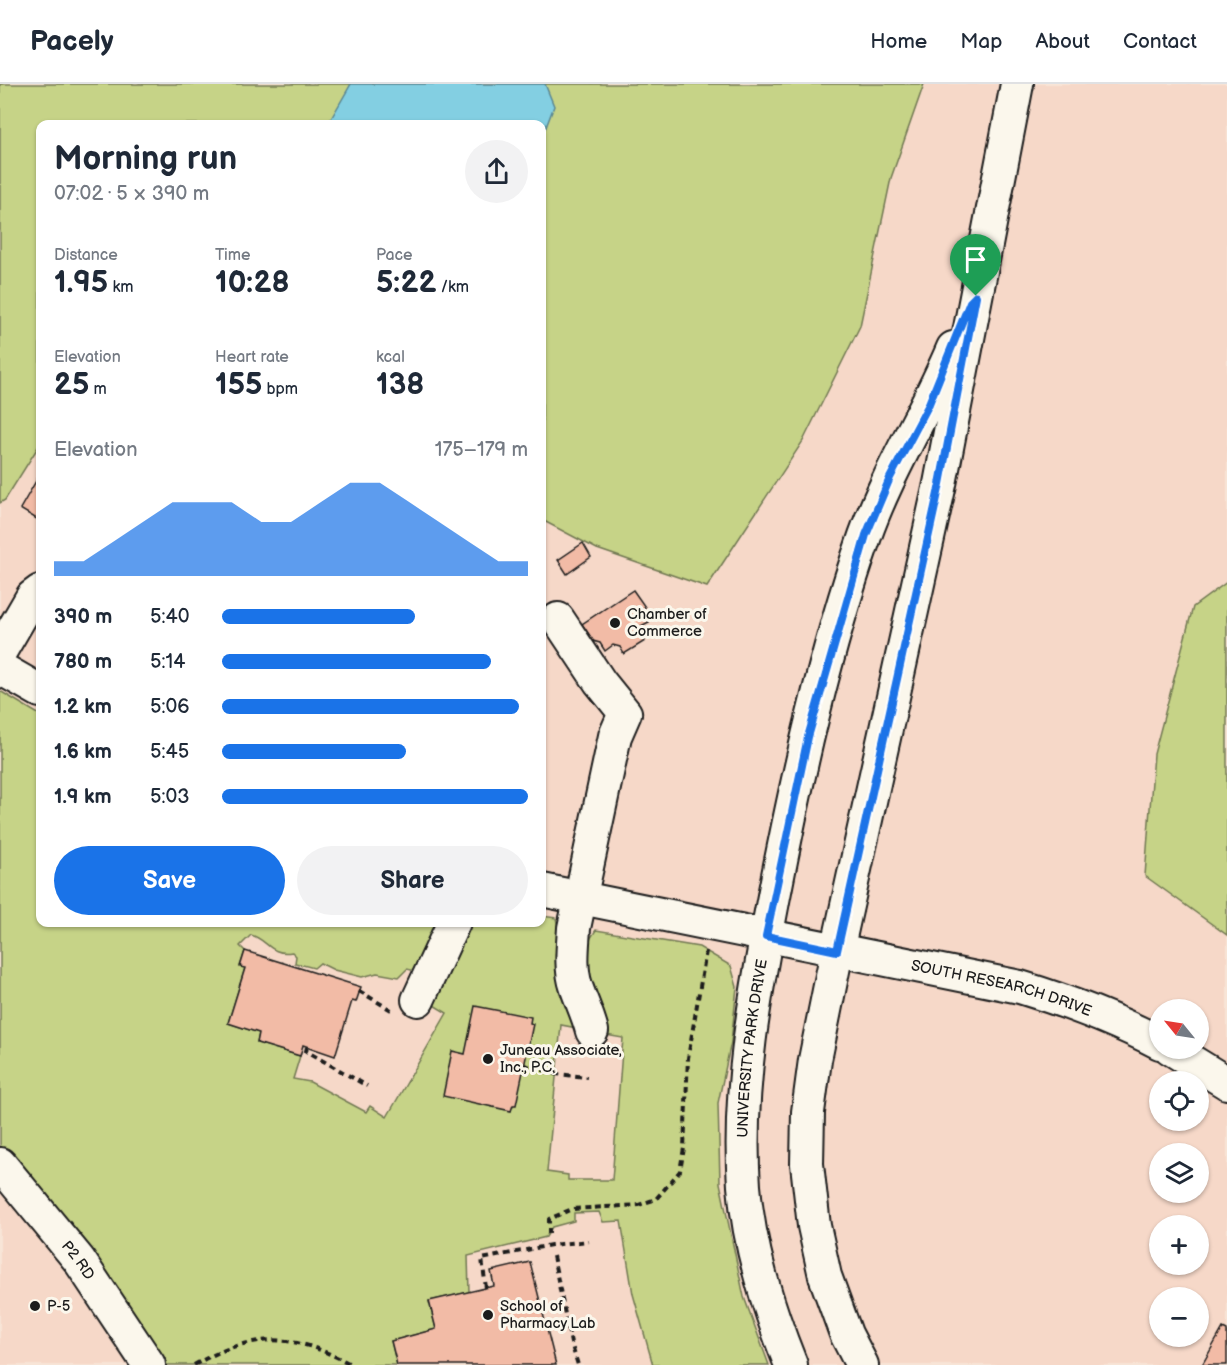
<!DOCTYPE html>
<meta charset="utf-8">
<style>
body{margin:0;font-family:"Balsamiq Sans",sans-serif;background:#f2f2f3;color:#1f2937;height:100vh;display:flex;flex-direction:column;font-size:22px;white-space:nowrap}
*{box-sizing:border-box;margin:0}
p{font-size:20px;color:#747a83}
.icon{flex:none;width:33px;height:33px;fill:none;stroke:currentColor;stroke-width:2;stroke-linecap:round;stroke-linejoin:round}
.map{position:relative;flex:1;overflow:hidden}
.drawer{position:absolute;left:36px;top:36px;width:510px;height:807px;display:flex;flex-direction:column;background:#fff;border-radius:12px;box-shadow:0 2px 4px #0004}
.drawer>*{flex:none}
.needle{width:39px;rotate:300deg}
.fabs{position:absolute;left:1149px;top:915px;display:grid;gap:12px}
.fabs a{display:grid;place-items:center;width:60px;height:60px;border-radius:50%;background:#fff;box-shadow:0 2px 4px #0004;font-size:30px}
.pin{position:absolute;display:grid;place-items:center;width:51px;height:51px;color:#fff;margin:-62px -26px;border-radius:50% 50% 50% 0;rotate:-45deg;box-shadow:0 0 6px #0007}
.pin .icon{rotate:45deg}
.round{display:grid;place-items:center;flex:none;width:63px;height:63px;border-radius:32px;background:#f2f2f3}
.overview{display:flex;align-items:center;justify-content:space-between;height:102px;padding:0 18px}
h1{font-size:33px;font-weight:700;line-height:45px}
.metrics{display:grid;grid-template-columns:repeat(3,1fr);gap:9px;height:102px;padding:6px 18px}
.metrics div{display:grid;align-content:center}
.metrics b{font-size:30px;font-weight:700}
.metrics small{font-size:16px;font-weight:400}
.metrics p{font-size:16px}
.chart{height:168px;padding:12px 18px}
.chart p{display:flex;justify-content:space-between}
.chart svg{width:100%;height:108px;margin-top:6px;fill:#1a73e8;opacity:.7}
.button{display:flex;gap:12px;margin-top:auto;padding:12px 18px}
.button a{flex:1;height:69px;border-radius:36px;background:#1a73e8;color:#fff;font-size:24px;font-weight:700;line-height:69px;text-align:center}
.button a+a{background:#f2f2f3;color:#1f2937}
ul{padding:0 18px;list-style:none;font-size:20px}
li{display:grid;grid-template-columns:96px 72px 1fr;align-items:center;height:45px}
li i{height:15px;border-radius:8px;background:#1a73e8}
header{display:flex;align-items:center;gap:36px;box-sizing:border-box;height:84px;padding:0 30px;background:#fff;border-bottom:2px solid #e0e1e3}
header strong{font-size:28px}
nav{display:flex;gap:33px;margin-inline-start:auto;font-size:21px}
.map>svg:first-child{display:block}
</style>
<header>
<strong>Pacely</strong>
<nav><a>Home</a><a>Map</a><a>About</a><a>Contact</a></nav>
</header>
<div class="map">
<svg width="1227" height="1281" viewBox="0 0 1227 1281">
<rect width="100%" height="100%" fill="#f8e5d7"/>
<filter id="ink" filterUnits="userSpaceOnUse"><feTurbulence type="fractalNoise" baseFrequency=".0167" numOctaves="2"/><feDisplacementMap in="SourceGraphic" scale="12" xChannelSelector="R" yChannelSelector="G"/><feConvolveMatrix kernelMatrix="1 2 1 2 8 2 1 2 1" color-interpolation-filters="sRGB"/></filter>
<g filter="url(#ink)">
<path fill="#f6d8c8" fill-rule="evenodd" d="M0,0H1227V1281H0ZM40,40H542V838H40ZM1160,926H1198V964H1160ZM1160,998H1198V1036H1160ZM1160,1070H1198V1108H1160ZM1160,1142H1198V1180H1160ZM1160,1214H1198V1252H1160Z"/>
<path fill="#c6d387" stroke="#717852" stroke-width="1.5" d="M0,0H924L891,94L860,242L803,357L707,503L597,465L542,436V40H40V360L5,416L0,419Z
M1227,498V851L1145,792L1154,670L1193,523Z
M0,607L40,631V838L438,839L416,887L407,885L399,893L377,889L362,893L334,886L320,879L314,884L295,879L296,872L292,868C270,872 267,855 251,851L240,862L245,867L240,882L245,884L228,939L259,949L257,959L300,972L293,995L310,998L366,1028L370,1022L387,1033L447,929L432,920L433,913L447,893L471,839L542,838V832L556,834L577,944L561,941L547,1088L568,1091V1096H612L623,954L606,951C594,918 571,878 596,846L699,863L731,882L737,903L731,958L718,1019L720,1099L744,1213L769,1281H653L633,1210L621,1137L603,1138L599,1128L574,1129V1137L552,1143L546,1153L468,1172L469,1208L429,1217L436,1245L391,1257L397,1281H165L35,1104L0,1063Z"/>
<path fill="#83cfe2" stroke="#5a8793" stroke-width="1.5" d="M351,0H545L554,22L546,43L542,48V40H328Z"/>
<path fill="#f2bba6" stroke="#1c1c1c" stroke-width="1.5" d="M40,390V437L20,425Z
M583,459L591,473L567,490L558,476Z
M633,506L645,523L643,529L649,538L641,542L640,549L645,557L624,570L620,563L613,561L605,567L600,559L593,557L582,540Z
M245,867L361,903L356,918L352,917L335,972L303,961L300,972L257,959L259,949L228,939L245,884L240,883Z
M475,922L531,933L530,939L533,940L516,1021H513L511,1027L443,1012L452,967L465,970Z
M530,1178L556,1281H397L391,1257L436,1245L429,1217L494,1202L491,1187Z
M1223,1244L1227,1246V1281H1202Z"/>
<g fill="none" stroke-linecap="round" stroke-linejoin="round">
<g stroke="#1c1c1c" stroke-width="36">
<g id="minor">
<path d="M558,535L600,598L625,629L615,652L574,844C573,862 570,884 576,902C581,917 588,931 592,947"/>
<path d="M0,568L32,513L40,507"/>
<path d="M0,584L40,607"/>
<path id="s1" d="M542,806L1020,903C1069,918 1114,935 1160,959"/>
<path d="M418,916L454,838"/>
<path d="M1170,964L1227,999"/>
<path id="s2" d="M0,1080L79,1176L149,1281"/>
<path id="s3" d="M791,1281C768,1223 749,1164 744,1102C737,1005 756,906 774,812C797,693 825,567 865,452C888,387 926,328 953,264"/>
<path d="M862,1281L846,1250L825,1192L814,1142L807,1080L808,1028L815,976L837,867L940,400L1017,0"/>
</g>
</g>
<path stroke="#1c1c1c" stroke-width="4" stroke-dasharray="6 4.5" stroke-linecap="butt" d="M359,907L393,927
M307,963L306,967L367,1002
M524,981L556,990L587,993
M549,1150V1135L572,1125L639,1121L656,1115L680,1087L684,1064L688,974L706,867
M553,1172L571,1259L578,1281
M486,1204L482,1175L551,1161L589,1157
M194,1281C252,1248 292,1248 352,1281"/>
<use href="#minor" stroke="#fbf7ec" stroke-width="32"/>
</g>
</g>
<g fill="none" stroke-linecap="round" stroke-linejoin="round" filter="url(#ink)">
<g stroke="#fff" stroke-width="12">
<path id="route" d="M976,212L940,400L837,867L766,852L808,653L866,451L890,394L928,322L970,218Z"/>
</g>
<use href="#route" stroke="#1a73e8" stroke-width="8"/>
</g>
<g fill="#1c1c1c" stroke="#fbf7ec" stroke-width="2">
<circle cx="615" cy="539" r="6"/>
<circle cx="488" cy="975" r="6"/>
<circle cx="35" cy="1222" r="6"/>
<circle cx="488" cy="1231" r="6"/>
</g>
<g text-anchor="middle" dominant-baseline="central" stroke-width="6" stroke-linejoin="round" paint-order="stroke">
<g font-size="15" fill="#1c1c1c" stroke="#fbf7ec" text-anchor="start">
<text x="627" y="530">Chamber of<tspan x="627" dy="17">Commerce</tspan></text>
<text x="500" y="966">Juneau Associate,<tspan x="500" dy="17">Inc., P.C.</tspan></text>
<text x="47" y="1222">P-5</text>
<text x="500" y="1222">School of<tspan x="500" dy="17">Pharmacy Lab</tspan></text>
</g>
<g font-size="15" fill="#1c1c1c" stroke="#fbf7ec">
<text stroke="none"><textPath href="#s1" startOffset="470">SOUTH RESEARCH DRIVE</textPath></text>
<text stroke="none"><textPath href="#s3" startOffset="324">UNIVERSITY PARK DRIVE</textPath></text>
<text stroke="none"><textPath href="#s2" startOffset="124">P2 RD</textPath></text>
</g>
</g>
</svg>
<div class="fabs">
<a><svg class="needle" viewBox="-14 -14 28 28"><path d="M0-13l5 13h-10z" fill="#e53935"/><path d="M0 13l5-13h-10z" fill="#747a83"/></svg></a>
<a><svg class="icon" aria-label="locate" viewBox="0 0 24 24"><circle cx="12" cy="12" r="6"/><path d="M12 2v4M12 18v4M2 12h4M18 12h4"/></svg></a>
<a><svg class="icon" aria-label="layers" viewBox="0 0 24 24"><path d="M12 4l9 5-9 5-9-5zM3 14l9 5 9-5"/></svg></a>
<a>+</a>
<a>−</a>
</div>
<div class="pin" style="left:976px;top:212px;background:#1e9e55"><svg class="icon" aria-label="arrive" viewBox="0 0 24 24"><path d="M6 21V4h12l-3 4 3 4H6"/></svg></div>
<section class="drawer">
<div class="overview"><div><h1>Morning run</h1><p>07:02 · 5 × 390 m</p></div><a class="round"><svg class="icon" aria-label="share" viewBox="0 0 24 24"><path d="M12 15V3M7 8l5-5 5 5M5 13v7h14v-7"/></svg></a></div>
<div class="metrics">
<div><p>Distance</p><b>1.95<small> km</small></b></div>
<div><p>Time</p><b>10:28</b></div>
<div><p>Pace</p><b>5:22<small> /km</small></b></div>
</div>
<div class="metrics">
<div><p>Elevation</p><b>25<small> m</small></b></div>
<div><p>Heart rate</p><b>155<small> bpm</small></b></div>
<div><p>kcal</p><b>138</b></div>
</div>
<div class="chart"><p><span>Elevation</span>175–179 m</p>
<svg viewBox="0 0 160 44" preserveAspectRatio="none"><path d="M0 44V38L10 38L20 30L30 22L40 14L50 14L60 14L70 22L80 22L90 14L100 6L110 6L120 14L130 22L140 30L150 38L160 38V44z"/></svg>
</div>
<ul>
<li><b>390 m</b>5:40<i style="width:63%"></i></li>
<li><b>780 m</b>5:14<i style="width:88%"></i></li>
<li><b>1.2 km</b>5:06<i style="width:97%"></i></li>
<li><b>1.6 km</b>5:45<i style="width:60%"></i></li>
<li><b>1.9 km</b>5:03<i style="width:100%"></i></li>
</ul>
<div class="button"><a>Save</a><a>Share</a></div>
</section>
</div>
